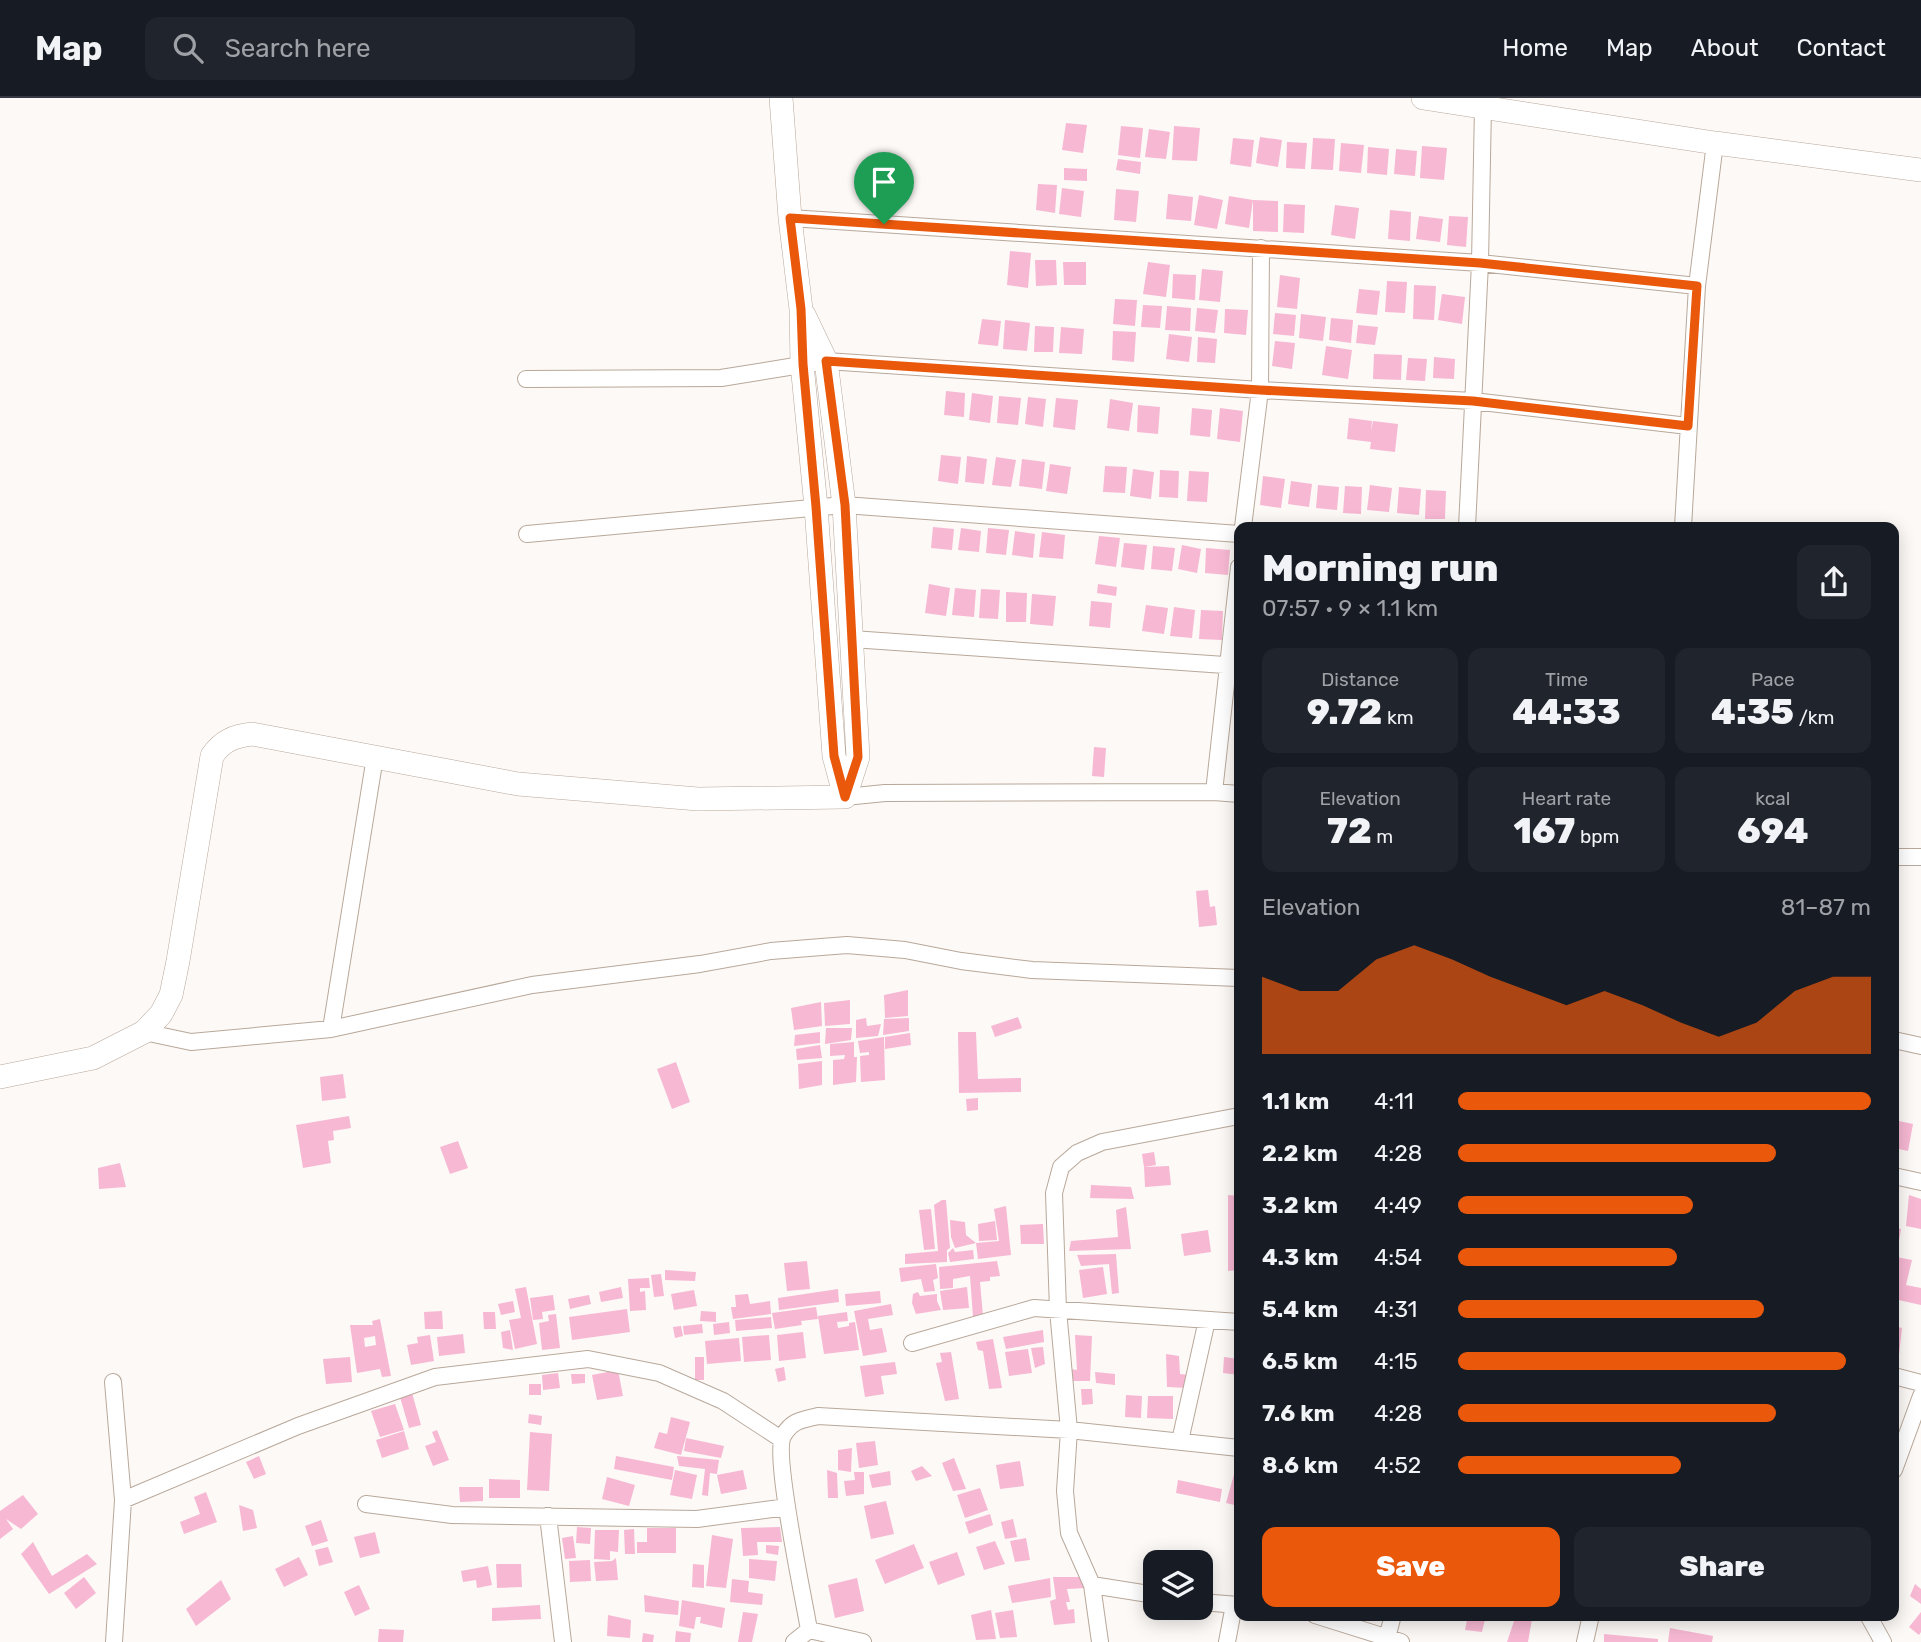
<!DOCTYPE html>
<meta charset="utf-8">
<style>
body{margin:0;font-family:Rubik,sans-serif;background:#20242c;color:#f1f3f6;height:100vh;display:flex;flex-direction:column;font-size:26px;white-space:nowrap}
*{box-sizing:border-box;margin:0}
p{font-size:23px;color:#9ea1a6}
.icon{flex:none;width:38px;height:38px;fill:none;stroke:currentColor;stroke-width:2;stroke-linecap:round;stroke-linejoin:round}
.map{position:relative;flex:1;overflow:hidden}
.sheet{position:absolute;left:1234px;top:424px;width:665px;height:1099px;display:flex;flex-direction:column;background:#171b24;border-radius:14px;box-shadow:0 4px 18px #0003}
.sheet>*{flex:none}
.tools{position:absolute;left:1143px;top:1452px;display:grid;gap:14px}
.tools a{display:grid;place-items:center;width:70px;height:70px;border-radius:14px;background:#171b24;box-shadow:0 4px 18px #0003;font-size:35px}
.pin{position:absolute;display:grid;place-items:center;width:60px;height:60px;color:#fff;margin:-72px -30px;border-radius:50% 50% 50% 0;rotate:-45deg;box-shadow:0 0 7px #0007}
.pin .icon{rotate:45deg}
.round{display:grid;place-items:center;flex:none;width:74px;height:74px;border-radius:14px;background:#20242c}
.summary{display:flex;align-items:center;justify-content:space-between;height:119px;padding:0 28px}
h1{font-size:38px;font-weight:800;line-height:52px}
.stats{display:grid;grid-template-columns:repeat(3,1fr);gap:10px;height:119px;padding:7px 28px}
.stats div{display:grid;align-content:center;border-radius:14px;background:#20242c;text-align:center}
.stats b{font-size:35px;font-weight:800}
.stats small{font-size:19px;font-weight:400}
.stats p{font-size:19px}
.chart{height:196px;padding:14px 28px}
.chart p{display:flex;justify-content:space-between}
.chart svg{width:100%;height:126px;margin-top:7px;fill:#ea580c;opacity:.7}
.cta{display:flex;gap:14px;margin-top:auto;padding:14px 28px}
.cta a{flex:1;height:80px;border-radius:14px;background:#ea580c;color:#fff;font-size:28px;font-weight:800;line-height:80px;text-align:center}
.cta a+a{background:#20242c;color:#f1f3f6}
ul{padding:0 28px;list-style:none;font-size:23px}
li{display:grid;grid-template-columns:112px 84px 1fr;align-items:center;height:52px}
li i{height:18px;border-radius:9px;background:#ea580c}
header{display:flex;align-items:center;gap:42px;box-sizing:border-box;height:98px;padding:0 35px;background:#171b24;border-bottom:2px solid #363941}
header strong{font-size:33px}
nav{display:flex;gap:38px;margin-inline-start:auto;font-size:24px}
.search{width:490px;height:63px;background:#20242c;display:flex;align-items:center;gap:18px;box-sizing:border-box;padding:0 24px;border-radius:14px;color:#9ea1a6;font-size:26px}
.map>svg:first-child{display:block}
</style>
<header>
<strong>Map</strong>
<div class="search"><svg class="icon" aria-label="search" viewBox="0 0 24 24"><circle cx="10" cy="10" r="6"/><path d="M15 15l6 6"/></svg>Search here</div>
<nav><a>Home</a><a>Map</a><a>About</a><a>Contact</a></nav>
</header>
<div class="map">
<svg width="1921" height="1544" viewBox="0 0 1921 1544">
<rect width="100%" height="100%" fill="#fdf9f7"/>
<path fill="#f7b8d3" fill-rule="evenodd" d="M1066,25L1087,27L1083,55L1062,52Z
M1121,28L1143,30L1140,60L1118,57Z
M1174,28L1200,30L1197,63L1172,62Z
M1149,31L1170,34L1166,61L1145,59Z
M1260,39L1282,42L1278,69L1256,65Z
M1233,40L1254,42L1251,69L1230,66Z
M1313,40L1335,41L1333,72L1311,71Z
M1287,44L1307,45L1305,71L1286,70Z
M1341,45L1364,47L1361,75L1339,73Z
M1422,48L1447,50L1444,82L1420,80Z
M1368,49L1389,51L1387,77L1367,75Z
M1396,51L1417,53L1415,78L1394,76Z
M1118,61L1141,64L1140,76L1116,72Z
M1064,70L1087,71V83L1064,82Z
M1038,86L1057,87L1055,115L1036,112Z
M1062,90L1084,93L1081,119L1059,116Z
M1116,91L1139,93L1136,124L1114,122Z
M1168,96L1193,99L1191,123L1166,121Z
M1199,97L1223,102L1217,131L1194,127Z
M1229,98L1253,102L1249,130L1225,126Z
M1253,102L1278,103V134L1253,133Z
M1284,106L1305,107L1304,135L1283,134Z
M1335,107L1359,110L1355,141L1331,137Z
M1390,112L1411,114L1410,143L1388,141Z
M1419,118L1443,121L1440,144L1416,141Z
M1449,118L1468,119L1466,149L1447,147Z
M1010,153L1031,155L1028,190L1007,187Z
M1035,162H1056L1057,187L1036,188Z
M1063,164H1086V187H1064Z
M1148,164L1170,167L1166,199L1143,196Z
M1202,171L1223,173L1220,204L1199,202Z
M1173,176L1196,177L1195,202L1172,200Z
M1280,177L1300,180L1297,211L1277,209Z
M1387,183L1407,184L1405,215L1385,214Z
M1414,187L1436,188L1434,222L1413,221Z
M1359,191L1380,193L1377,217L1356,215Z
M1442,196L1465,199L1462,226L1438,222Z
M1115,201L1137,202L1135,228L1113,226Z
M1143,207L1162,208L1160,230L1141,229Z
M1167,208L1191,210L1190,233L1165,232Z
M1197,210L1218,212L1215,235L1195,233Z
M1225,211L1248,212L1246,237L1224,235Z
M1275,215L1296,217L1294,238L1273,236Z
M1301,216L1326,219L1323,243L1299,240Z
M1331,220L1353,222L1351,245L1329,242Z
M982,221L1001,223L998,248L978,246Z
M1005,222L1030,225L1027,253L1003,251Z
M1358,227L1378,229L1375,247L1356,245Z
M1035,228L1054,229L1053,254H1034Z
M1061,229L1084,231L1082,256L1059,255Z
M1113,233L1136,234L1134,264L1112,262Z
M1169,236L1192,239L1189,264L1166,261Z
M1198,239L1217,241L1215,265L1197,264Z
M1275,243L1295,245L1292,271L1272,268Z
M1326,248L1352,252L1348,281L1322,277Z
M1374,256L1402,257L1401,282L1373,281Z
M1434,259L1455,261L1454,281L1433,280Z
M1408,260L1427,261L1425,283L1406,282Z
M946,293L965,295L964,319L944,317Z
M972,295L993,298L990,325L969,322Z
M999,298L1021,300L1018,327L997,325Z
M1028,299L1046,301L1043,329L1025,326Z
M1056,300L1078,302L1075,332L1053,329Z
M1110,301L1133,305L1129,333L1107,330Z
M1138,307L1160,309L1158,336L1137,334Z
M1192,310L1212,312L1210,339L1190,337Z
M1220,310L1243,313L1240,344L1217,341Z
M1349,320L1372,323L1371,333L1373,323L1398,326L1395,354L1370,351L1371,344L1347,341Z
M941,357L961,359L958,386L938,383Z
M967,358L987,361L984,386L965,384Z
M996,359L1016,362L1011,389L992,387Z
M1022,361L1045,364L1042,391L1019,388Z
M1050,366L1071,369L1067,396L1046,393Z
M1105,368L1127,369L1125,395L1103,394Z
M1133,371L1154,374L1151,401L1130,398Z
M1160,372L1179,373L1178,400L1159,399Z
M1189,373L1209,374L1207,404L1187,403Z
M1263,378L1285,381L1281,410L1260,407Z
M1291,383L1312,386L1309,409L1288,406Z
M1318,387L1339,389L1337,412L1316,410Z
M1370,387L1392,390L1389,414L1367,412Z
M1345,388L1362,389L1361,416L1343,415Z
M1399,389L1421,391L1419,417L1397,415Z
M1426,392L1446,393L1445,421H1425Z
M933,429L954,431L952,452L931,450Z
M961,430L981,433L979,454L958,452Z
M988,430L1009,432L1006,457L986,455Z
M1015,433L1035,436L1033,460L1012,457Z
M1042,434L1065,437L1063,461L1039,459Z
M1099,438L1120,440L1116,469L1095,466Z
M1124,445L1147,447L1144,472L1121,469Z
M1182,447L1201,451L1197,475L1178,471Z
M1153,448L1175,450L1172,473L1151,471Z
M1206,450L1230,452L1228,477L1205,475Z
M929,486L950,490L946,518L925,515Z
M1098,486L1117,489L1116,498L1097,495Z
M955,490L976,492L974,519L952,517Z
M981,491L1000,492L998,521L979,520Z
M1006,494L1027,495L1026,524H1006Z
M1032,496L1056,498L1053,528L1030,526Z
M1091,503L1112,505L1110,530L1089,528Z
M1146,507L1168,510L1164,536L1142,533Z
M1174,509L1195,512L1192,540L1170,538Z
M1201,512L1223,513L1222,542L1199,541Z
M1094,649L1106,650L1104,679L1092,678Z
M1208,792L1210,809L1215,808L1217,827L1199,829L1196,793Z
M908,892V918L885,920L884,897Z
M850,902V926L825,928L824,905Z
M821,904L822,928L794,932L791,910Z
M1018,919L1022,930L995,939L991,928Z
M866,920L867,928L881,926L878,938L856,940V922Z
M909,920V933L883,937L884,921Z
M826,930H852L851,942L825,946Z
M820,934V945L794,948L795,937Z
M958,934H976L978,981L1021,980V994L959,995Z
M910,935L911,947L885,951V939Z
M884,939L885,982L861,984L860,958L869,957V954L860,955L858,943Z
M854,944V959H857L856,984L833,987V962L844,961L845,957L830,958V946Z
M820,947L822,960L797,962L796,951Z
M822,963V987L799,991L798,966Z
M676,964L690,1004L672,1011L657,971Z
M343,976L346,1000L322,1003L320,979Z
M978,1000V1012L967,1013L966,1001Z
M349,1018L351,1030L333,1033L334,1042L328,1043L331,1065L303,1070L296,1027Z
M1894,1022L1913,1026L1908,1053L1894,1050Z
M458,1043L468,1070L450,1076L440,1049Z
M1154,1054L1156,1067L1144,1069L1142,1056Z
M120,1065L126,1089L99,1091L98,1070Z
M1169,1068L1171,1087L1145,1089L1144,1069Z
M1091,1087L1131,1089L1134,1101L1090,1100Z
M1228,1097L1239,1098V1172L1228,1173Z
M1909,1097L1921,1101V1131L1906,1128Z
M942,1102H946L950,1150L947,1152V1164L905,1166V1156L938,1153L934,1107Z
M1006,1108L1011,1157L978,1161L976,1145L955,1150L951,1139L950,1122L965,1124L966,1137L976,1145L999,1143L994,1111Z
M1126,1109L1131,1151L1069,1153L1071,1143L1118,1139L1116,1112Z
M931,1111L935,1151L924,1152L919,1112Z
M995,1123L997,1142L979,1143L978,1126Z
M1043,1126L1044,1146H1021L1020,1127Z
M1894,1129L1901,1131L1899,1143L1894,1142Z
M1208,1132L1211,1154L1184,1158L1181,1136Z
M953,1150L955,1154L973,1152L974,1161L950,1164L948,1155Z
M1116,1156L1119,1195L1112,1196L1109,1166L1081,1168L1077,1157Z
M1897,1159L1912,1162L1906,1187L1921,1190V1207L1894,1201V1177Z
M807,1163L810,1191L787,1193L784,1165Z
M997,1163L1000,1178L990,1179V1183L980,1184L983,1218L973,1219L970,1178L953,1181V1190L940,1191L939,1169Z
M936,1166L938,1180L933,1182L935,1193L924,1194L921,1181L901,1184L899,1170Z
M1103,1169L1107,1196L1083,1200L1079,1172Z
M665,1172L696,1174L695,1183L665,1182Z
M661,1176L664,1198L654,1199L651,1177Z
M649,1180L650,1190H640V1194L645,1193L646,1212L630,1213L628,1181Z
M526,1189L537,1246L515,1251L509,1222L521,1220L515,1191Z
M621,1189L623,1200L601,1204L599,1194Z
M967,1189L969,1210L943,1212L940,1193Z
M838,1191L839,1204L779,1212L778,1200Z
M694,1192L697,1208L674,1212L671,1196Z
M880,1193L881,1205L846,1208L845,1196Z
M918,1194L920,1198L937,1196V1203L941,1212L916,1216L912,1205L913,1196Z
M748,1196L750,1206L770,1203L771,1216L733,1221L731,1209H736L735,1197Z
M553,1197L555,1212L542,1214L543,1221L533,1222L530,1200Z
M589,1197L591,1206L570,1211L568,1201Z
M513,1203L515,1214L501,1217L498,1206Z
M891,1206L893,1217L868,1221L870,1232L882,1230L887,1254L863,1258L854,1213Z
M816,1209L818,1221L801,1223L802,1227L775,1231L772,1215Z
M627,1211L630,1234L572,1242L569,1219Z
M442,1213L443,1231H425L424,1214Z
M701,1213L716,1214V1224L700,1223Z
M483,1214H495L496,1231H484Z
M847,1214L848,1223L837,1224L838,1230L849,1228V1225L855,1224L859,1252L824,1256L818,1218Z
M556,1216L560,1250L542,1252L539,1225L549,1223L548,1217Z
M771,1219L772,1230L736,1233L735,1222Z
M380,1221L391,1278L382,1279L380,1271L357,1275L350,1227H373L372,1223ZM375,1238L376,1247L365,1249L364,1240Z
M729,1224L730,1235L714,1237L713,1226Z
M702,1226L703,1235L684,1237L683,1228Z
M681,1228L683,1238L675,1240L673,1229Z
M1894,1228L1902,1230L1899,1257L1894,1256Z
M510,1232L513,1252L503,1250L501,1234Z
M1043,1232L1044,1244L1006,1251L1003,1239Z
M803,1234L806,1260L779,1263L777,1237Z
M463,1236L465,1255L439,1258L437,1239Z
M430,1237L434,1263L411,1267L407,1247L418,1245L417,1239Z
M769,1237L771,1262L744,1264L742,1239Z
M1075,1237L1092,1238L1090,1283H1072L1071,1271L1077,1272Z
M739,1240L741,1263L707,1266L705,1243Z
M993,1241L1002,1290L989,1291L983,1253L978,1252L976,1244Z
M1043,1249L1045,1266L1035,1270L1031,1250Z
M1028,1251L1032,1275L1009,1278L1005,1254Z
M951,1254L959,1301L945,1303L936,1265L942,1264L940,1255Z
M1166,1256L1179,1258L1180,1276L1190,1277L1188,1290L1167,1289Z
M350,1259L352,1284L326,1286L323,1261Z
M695,1259H704V1282H695Z
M1224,1259L1239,1261V1277L1223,1275Z
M895,1264L897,1276L881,1278L884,1296L865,1299L860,1268Z
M784,1269L786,1282L778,1284L775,1271Z
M618,1272L623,1298L597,1302L592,1277Z
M1095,1274L1115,1276V1287L1096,1285Z
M558,1275L560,1290L543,1292L542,1277Z
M571,1276H585V1285L572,1286Z
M529,1286H541V1297H529Z
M1081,1291H1092L1093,1306L1082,1307Z
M412,1295L421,1327L409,1330L400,1299Z
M1126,1297L1142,1298L1141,1320L1125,1319Z
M1148,1298H1173V1321L1147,1320Z
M395,1306L404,1332L380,1339L371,1313Z
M529,1316L542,1318L541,1327L528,1325Z
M671,1319L690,1324L681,1357L654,1350L659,1334L667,1336Z
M437,1332L449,1362L433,1368L425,1348L436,1344L432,1334Z
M404,1333L409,1351L382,1360L376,1342Z
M530,1334L552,1336L549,1393L527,1392Z
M686,1340L724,1348L721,1360L684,1353Z
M875,1343L878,1367L859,1370L856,1345Z
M852,1350L851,1374L838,1372V1352Z
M259,1358L266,1376L254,1381L246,1364Z
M616,1358L674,1369L672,1382L614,1371Z
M677,1358L719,1362L717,1376L710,1375L708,1398L702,1397L705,1371L679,1368Z
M954,1360L966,1391L953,1393L942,1365Z
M1238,1362H1239V1408L1226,1405Z
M1020,1363L1024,1388L1000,1391L996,1367Z
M922,1368L932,1378L916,1383L911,1373Z
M675,1372L697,1377L692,1401L670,1397Z
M743,1372L747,1391L721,1396L717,1377Z
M827,1372L837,1375L838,1400H828Z
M890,1373L891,1387L872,1390L869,1377Z
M854,1374H864V1396L846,1398L844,1383L855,1382Z
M607,1379L635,1387L629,1408L602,1401Z
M489,1381L520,1382V1400H489Z
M1178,1382L1222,1391L1220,1404L1176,1395Z
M459,1389H483V1403L460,1404Z
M980,1390L988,1412L965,1420L957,1397Z
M206,1394L217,1424L184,1436L180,1424L200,1416L194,1399Z
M23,1397L38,1416L21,1431L6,1421L13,1431L0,1441V1413Z
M886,1403L894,1436L871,1441L864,1408Z
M239,1407L253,1412L257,1430L243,1433Z
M990,1416L993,1427L969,1436L965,1424Z
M1013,1421L1017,1439L1005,1441L1001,1424Z
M321,1422L328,1443L312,1448L305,1428Z
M577,1429L591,1430L590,1446L576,1445Z
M780,1429L782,1444H757L758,1457L743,1458L741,1430Z
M647,1430H676V1455H637V1444H647Z
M634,1431L635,1456H625L624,1432Z
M595,1432H619L618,1454L610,1453V1462L594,1461Z
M375,1434L380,1455L360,1460L354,1439Z
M712,1437L733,1441L726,1490L706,1488Z
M573,1438L576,1460L565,1461L562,1440Z
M1026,1440L1030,1462L1015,1464L1010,1443Z
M995,1443L1005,1466L984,1472L976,1449Z
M33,1444L52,1478L87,1456L97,1466L49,1496L21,1456Z
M914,1446L924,1470L885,1486L875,1462Z
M766,1447L779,1448L778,1457L766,1455Z
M328,1449L333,1464L319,1468L315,1452Z
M957,1454L965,1477L938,1487L929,1464Z
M1179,1457H1201L1202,1465H1180Z
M299,1459L308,1477L284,1489L275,1471Z
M616,1460L618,1482L596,1483L594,1464L612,1463Z
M749,1461L777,1463L775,1483L749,1480Z
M590,1462L591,1483L570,1484L569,1463Z
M496,1466H521L522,1489L497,1490Z
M693,1466L704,1467V1490L692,1489Z
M488,1468L492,1487L477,1490L476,1482L463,1484L461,1473Z
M84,1479L96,1495L76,1511L64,1495Z
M1053,1479H1085L1087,1490L1067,1491L1070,1504H1066L1068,1512L1074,1511L1075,1525L1054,1527L1050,1503L1056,1501Z
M857,1480L864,1513L835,1520L828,1487Z
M1050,1480L1051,1499L1012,1505L1008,1488Z
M732,1481L749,1483L748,1494L763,1496L762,1507L730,1504Z
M221,1482L231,1501L196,1528L186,1511Z
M1915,1486L1921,1491V1506L1910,1498Z
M359,1487L370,1511L355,1518L344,1494Z
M644,1497L679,1503L678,1517L645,1514Z
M682,1502L725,1510L722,1530L700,1525L701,1519H696L694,1531L679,1528Z
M540,1507L541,1521L492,1523V1510Z
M991,1512L996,1541L976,1542L971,1517Z
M1013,1512L1017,1539L1000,1540L995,1515Z
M743,1514L758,1516L752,1544H738Z
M1921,1514V1534L1919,1537L1909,1529Z
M608,1517L631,1522L630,1540L607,1538Z
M1468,1517H1486L1482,1534L1465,1532Z
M1516,1517L1532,1521L1528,1544H1507Z
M1670,1530L1713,1538L1712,1544H1668Z
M379,1531L404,1532L403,1544H378Z
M676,1533L691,1535L690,1544H675Z
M643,1535L654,1537L653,1544H642Z
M1604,1536L1658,1541V1544H1604Z"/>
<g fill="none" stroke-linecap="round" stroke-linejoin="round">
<g stroke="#b8a89a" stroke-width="18">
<path id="minor" d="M790,120L1480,165L1697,188
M526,281L721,280L826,263L1260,292L1473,303L1688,328
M1243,429L1260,292L1261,150
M1467,429L1480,165L1483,8
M1683,429L1697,188L1715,45
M527,436L844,407L1239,436
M852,541L1239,568
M1214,694L1239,469
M845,699L885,695L1214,694L1239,696
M1894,759H1921
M331,931L375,659
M144,934L191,944L331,931L532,887L700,866L771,853L847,847L905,852L961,863L1032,872L1239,880
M1894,942L1921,948
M1894,1078L1921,1084
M912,1245L1034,1210L1239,1224
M1894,1278L1921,1285
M113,1284L123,1402L114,1544
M1180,1343L1207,1222
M1894,1372L1921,1298
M123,1402L298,1328L435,1279L588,1261L659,1275L723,1303L781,1341
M366,1406L452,1417L697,1421L787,1409
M548,1418L563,1544
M1092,1487L1155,1497
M1200,1504L1239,1507
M1315,1517L1401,1544
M1868,1517L1883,1544
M1387,1540L1393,1517
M794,1544L809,1532
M863,1544L809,1532C804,1501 773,1358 783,1338C792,1322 802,1322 818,1318L1069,1332L1239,1350
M1100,1544L1092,1487L1069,1435L1065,1393L1069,1332L1058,1212L1054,1095L1061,1069L1077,1055L1102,1044L1239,1018
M1227,1544L1234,1507
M1585,1544L1591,1517"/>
</g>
<g stroke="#b8a89a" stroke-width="24">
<path id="secondary" d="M781,0L790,120L801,211L802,266L816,409L834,658L845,699
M1423,0L1715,45L1921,72
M804,217L826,263L844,407L858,659L845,699
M0,979L93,960L144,934L161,916L171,897L178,863L212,658C222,643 234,638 252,636L518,686L698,701L845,699"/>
</g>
<use href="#minor" stroke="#fff" stroke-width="16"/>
<use href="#secondary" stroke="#fff" stroke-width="23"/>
</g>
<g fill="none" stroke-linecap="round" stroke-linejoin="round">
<g stroke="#fff" stroke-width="14">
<path id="route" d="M790,120L1480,165L1697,188L1688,328L1473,303L1260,292L826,263L845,407L858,659L845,699L834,658L816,409L803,266L801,211Z"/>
</g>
<use href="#route" stroke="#ea580c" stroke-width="9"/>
</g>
</svg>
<div class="tools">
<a><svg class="icon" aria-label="layers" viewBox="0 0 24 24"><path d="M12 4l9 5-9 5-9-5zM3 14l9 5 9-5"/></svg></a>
</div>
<div class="pin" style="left:884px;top:126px;background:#1e9e55"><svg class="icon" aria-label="arrive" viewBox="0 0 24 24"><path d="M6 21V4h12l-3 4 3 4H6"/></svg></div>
<section class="sheet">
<div class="summary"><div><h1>Morning run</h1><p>07:57 · 9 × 1.1 km</p></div><a class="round"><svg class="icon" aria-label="share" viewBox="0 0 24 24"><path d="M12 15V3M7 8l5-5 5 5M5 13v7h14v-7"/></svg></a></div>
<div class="stats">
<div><p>Distance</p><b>9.72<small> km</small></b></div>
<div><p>Time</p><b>44:33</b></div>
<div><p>Pace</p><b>4:35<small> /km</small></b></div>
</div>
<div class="stats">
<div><p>Elevation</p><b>72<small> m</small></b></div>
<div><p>Heart rate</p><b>167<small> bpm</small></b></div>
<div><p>kcal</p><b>694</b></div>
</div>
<div class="chart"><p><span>Elevation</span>81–87 m</p>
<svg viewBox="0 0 160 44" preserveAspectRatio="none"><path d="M0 44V17L10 22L20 22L30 11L40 6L50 11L60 17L70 22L80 27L90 22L100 27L110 33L120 38L130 33L140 22L150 17L160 17V44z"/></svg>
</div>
<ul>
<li><b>1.1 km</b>4:11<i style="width:100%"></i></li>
<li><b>2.2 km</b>4:28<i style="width:77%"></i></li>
<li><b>3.2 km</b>4:49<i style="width:57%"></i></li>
<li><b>4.3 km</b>4:54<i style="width:53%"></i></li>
<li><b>5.4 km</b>4:31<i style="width:74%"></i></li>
<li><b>6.5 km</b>4:15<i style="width:94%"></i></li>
<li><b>7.6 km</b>4:28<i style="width:77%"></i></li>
<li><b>8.6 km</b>4:52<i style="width:54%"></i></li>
</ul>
<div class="cta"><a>Save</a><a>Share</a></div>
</section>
</div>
